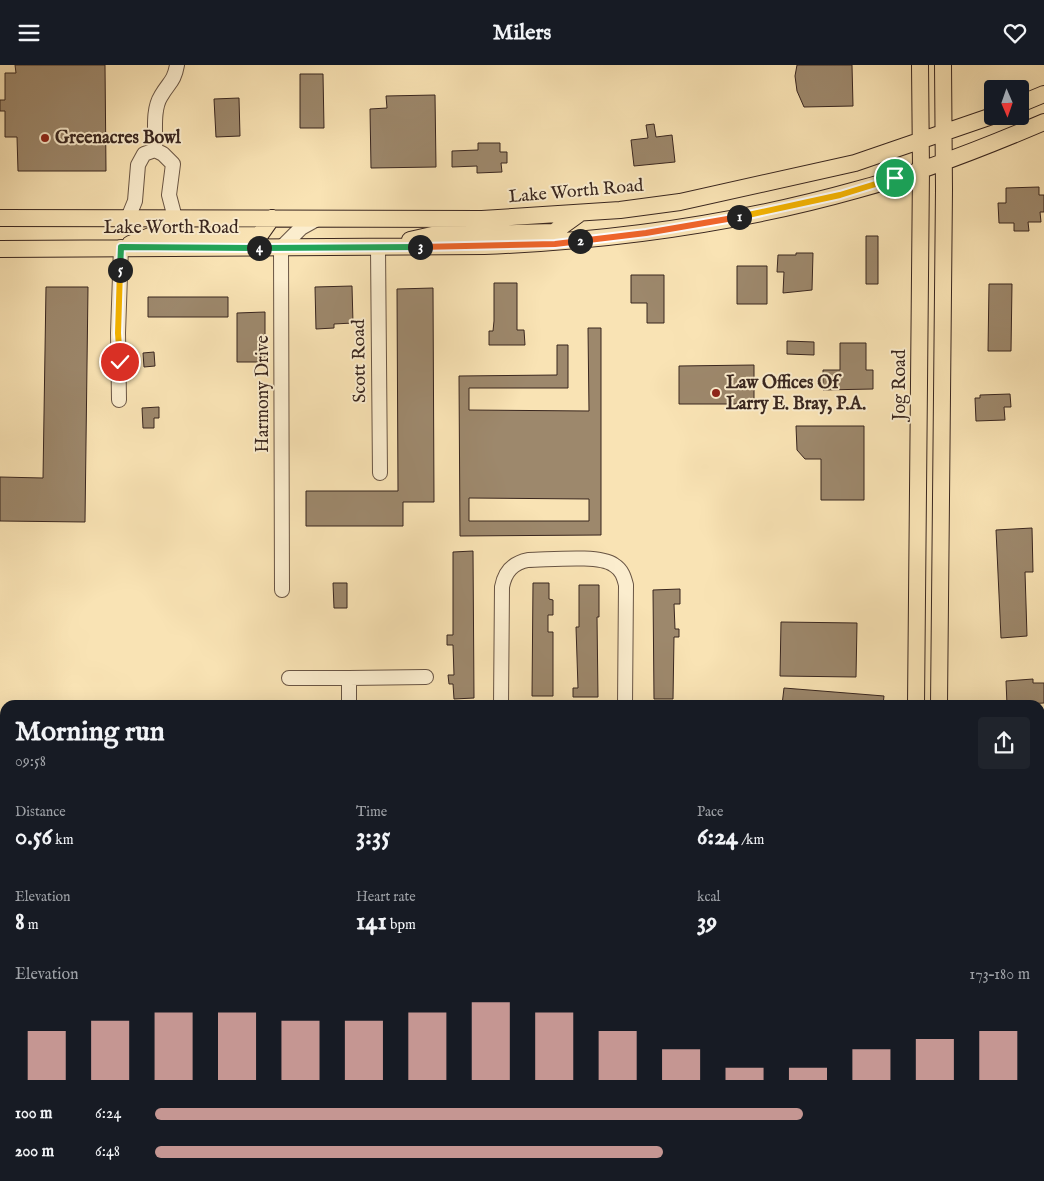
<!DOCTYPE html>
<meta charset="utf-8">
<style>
body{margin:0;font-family:"IM FELL English",serif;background:#20242c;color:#f1f3f6;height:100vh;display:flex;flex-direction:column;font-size:19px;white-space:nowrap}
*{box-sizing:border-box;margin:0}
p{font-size:16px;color:#9ea1a6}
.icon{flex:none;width:28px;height:28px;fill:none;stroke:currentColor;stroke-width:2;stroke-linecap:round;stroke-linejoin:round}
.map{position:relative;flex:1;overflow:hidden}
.details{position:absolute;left:0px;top:635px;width:1045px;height:481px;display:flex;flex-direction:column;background:#171b24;border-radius:15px 15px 0 0;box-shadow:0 5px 20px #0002}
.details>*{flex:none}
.needle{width:32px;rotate:178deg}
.controls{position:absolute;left:984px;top:15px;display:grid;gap:10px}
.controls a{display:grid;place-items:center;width:45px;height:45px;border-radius:5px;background:#171b24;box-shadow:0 5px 20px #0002;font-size:25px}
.pin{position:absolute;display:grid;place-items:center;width:42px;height:42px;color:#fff;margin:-21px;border:2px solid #fff;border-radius:50%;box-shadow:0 1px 5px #0007}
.km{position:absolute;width:25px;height:25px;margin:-12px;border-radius:50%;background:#222;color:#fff;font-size:14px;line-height:25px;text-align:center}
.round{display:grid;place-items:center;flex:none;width:52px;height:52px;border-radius:5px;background:#20242c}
.headline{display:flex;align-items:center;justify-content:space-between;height:85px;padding:0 15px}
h1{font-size:28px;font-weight:700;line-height:38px}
.metrics{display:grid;grid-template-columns:repeat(3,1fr);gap:8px;height:85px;padding:5px 15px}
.metrics div{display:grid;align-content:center}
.metrics b{font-size:25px;font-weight:700}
.metrics small{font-size:14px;font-weight:400}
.metrics p{font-size:14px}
.chart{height:140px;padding:10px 15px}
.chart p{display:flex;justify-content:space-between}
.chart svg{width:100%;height:90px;margin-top:5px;stroke:#c59692;stroke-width:6}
ul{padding:0 15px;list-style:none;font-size:16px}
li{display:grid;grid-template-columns:80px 60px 1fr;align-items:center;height:38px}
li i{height:12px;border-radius:6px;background:#c59692}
header{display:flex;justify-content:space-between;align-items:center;height:65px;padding:0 15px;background:#171b24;font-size:22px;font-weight:700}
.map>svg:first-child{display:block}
</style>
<header><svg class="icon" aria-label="menu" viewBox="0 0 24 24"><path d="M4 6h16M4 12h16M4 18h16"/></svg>Milers<svg class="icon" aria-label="heart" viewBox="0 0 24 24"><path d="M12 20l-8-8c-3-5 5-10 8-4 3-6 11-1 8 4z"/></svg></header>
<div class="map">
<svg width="1044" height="1116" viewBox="0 0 1044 1116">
<rect width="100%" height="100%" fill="#f9e3b4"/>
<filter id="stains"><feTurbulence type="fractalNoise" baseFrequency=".004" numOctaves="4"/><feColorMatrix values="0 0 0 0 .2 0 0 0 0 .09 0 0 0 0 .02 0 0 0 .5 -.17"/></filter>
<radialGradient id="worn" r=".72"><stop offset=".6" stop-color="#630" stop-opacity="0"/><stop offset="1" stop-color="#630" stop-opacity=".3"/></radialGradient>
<path fill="#9d886c" stroke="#39261f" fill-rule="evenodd" d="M15,0H105L106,106H18L17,72H5V46H0V35H5V8H16Z
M797,0H852L853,41L804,42L797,26L795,11Z
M300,9H323L324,63H300Z
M435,30L436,102L371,103L370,44L387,43L386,31Z
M239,33L240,71L216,72L214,34Z
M654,59L656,72L672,70L675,97L634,101L631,75L648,73L646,60Z
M478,78H500V87H507V98H501L502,107L477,108V101L452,102V86L478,85Z
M1039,122V130H1044V147H1040L1041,157H1028L1029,166H1014V158H999L998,138H1006V123Z
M866,171H878V219H866Z
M796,188H813L812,225L783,228L784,207H777L778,190H796Z
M737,201H767V239H737Z
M631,210H664V258H647V238H631Z
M494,218H517V265H524L525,280H489V266H493L494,256Z
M989,219H1012L1011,286H988Z
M352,221L353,258L334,259V263L316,264L315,222Z
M46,222H88L85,457L0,456V412L43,413Z
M433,223L434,437H403V461H306V426H398L397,224Z
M148,232H228V252H148Z
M265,247V297H237V248Z
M588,263H601V470L460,471L459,311L557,310V280H568V323H469V345L589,346ZM469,433L589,434V456H469Z
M787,276L814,277V290L787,289Z
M840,278H866V305H873V324L823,325V305H840Z
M154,287L155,301L144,302L143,288Z
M754,300V339H679V301Z
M1010,329L1011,342H1004L1005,355L976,356L975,333H980V330Z
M159,342V353H154V363H143L142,343Z
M796,361H864V435H821V394H805L797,385Z
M1032,463L1033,507H1025L1027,571L1001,573L996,465Z
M473,486L474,633L454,634L453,619H449L448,610H454L453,580H447V570H453V487Z
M333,518H347V543H334Z
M533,518H549V534L553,535V550H548V567H553V631H532Z
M579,520H599V552H597L598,632H573V623H578L576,562H579Z
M680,524V539H674L675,564H679V572H674L673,634H654L653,525Z
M781,557L857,558L856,612L780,611Z
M1033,614V618H1044V638L1007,640L1006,616Z
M784,623L884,631L883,640H782Z"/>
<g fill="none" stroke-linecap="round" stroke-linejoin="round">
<g stroke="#695544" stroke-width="16">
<path id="minor" d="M155,85C156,69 152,45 161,31C169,17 174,17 177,0
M128,153L135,136L138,100L144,89L155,85L163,89L173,99L169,130L175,153
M378,183L380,408
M119,335L118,268L121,182
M282,525L281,183L301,163L319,153
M289,613H349
M349,640V613L426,612
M501,640L502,522C505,506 513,498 528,495C548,495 599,489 614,500C622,505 624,512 626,520L625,640
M1040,667L1044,666
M1040,789H1044
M0,812H5
M281,1116L282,1111
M475,1116L476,1111
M594,1116L595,1111
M726,1116L727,1111"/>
</g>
<g stroke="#39261f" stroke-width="18">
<path id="major" d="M1020,39L1044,29
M0,153L482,154L620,145L680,137L855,98L992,51
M410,175L432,170L554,167L579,149
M130,179L150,171L260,170L272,153
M0,184L484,181C609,176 735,159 856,125C920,108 983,83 1044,57
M916,640L921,104L920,0
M939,640L944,124L943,0
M909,1116V1111
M933,1116V1111"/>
</g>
<use href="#minor" stroke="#fbedce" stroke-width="14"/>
<use href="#major" stroke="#f9e3b4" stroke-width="16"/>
</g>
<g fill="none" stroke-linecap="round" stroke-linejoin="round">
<g stroke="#fff" stroke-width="10">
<path id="split-1" d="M739,152L840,130L895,113"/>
</g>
<g stroke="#fff" stroke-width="10">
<path id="split-2" d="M580,176L646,168L739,152"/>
</g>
<g stroke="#fff" stroke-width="10">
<path id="split-3" d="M420,182L555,179L580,176"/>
</g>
<g stroke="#fff" stroke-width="10">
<path id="split-4" d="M259,183L420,182"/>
</g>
<g stroke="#fff" stroke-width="10">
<path id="split-5" d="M120,205L121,182L259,183"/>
</g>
<g stroke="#fff" stroke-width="10">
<path id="split-6" d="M120,297L118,268L120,205"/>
</g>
<use href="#split-1" stroke="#f5b400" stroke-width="6"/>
<use href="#split-2" stroke="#f0652b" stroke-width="6"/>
<use href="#split-3" stroke="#f0652b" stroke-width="6"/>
<use href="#split-4" stroke="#22a559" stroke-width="6"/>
<use href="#split-5" stroke="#22a559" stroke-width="6"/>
<use href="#split-6" stroke="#f5b400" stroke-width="6"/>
</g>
<g fill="#8f2418" stroke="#fbedce" stroke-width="2">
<circle cx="45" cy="73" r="5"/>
<circle cx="716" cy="328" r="5"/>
</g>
<g text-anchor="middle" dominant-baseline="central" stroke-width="4" stroke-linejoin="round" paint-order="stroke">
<g font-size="18" font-weight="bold" fill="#39261f" stroke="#fbedce" text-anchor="start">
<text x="55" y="73">Greenacres Bowl</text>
<text x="726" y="318">Law Offices Of<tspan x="726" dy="21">Larry E. Bray, P.A.</tspan></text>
</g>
<g font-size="18" fill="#39261f" stroke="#fbedce">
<text transform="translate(576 127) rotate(-5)">Lake Worth Road</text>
<text x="171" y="163">Lake Worth Road</text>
<text transform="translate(360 296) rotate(-91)">Scott Road</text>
<text transform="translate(900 320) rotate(-90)">Jog Road</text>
<text transform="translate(263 329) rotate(-90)">Harmony Drive</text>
</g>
</g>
<rect width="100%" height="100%" filter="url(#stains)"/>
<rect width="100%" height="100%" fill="url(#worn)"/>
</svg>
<div class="controls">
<a><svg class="needle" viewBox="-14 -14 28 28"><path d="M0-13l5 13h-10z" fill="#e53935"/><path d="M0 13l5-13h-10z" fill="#9ea1a6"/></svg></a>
</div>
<div class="pin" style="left:895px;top:113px;background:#1e9e55"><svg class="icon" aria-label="arrive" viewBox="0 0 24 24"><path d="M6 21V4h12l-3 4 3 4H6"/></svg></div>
<div class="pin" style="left:120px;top:297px;background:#d93025"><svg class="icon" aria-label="check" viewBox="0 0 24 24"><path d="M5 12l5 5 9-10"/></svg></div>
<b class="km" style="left:739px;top:152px">1</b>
<b class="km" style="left:580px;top:176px">2</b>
<b class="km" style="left:420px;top:182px">3</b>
<b class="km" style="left:259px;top:183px">4</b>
<b class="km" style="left:120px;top:205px">5</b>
<section class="details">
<div class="headline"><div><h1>Morning run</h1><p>09:58</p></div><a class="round"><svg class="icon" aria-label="share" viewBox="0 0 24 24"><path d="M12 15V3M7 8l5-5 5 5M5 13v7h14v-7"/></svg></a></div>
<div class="metrics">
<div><p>Distance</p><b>0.56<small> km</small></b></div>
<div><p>Time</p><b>3:35</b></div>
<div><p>Pace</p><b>6:24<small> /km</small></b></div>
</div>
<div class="metrics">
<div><p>Elevation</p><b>8<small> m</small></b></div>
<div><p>Heart rate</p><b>141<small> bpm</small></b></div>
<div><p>kcal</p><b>39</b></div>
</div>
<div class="chart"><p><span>Elevation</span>173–180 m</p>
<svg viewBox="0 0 160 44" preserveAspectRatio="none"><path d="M5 44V20M15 44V15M25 44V11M35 44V11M45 44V15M55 44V15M65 44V11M75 44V6M85 44V11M95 44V20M105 44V29M115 44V38M125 44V38M135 44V29M145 44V24M155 44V20"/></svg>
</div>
<ul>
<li><b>100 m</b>6:24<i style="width:74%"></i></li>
<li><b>200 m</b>6:48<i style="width:58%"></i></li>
</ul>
</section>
</div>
